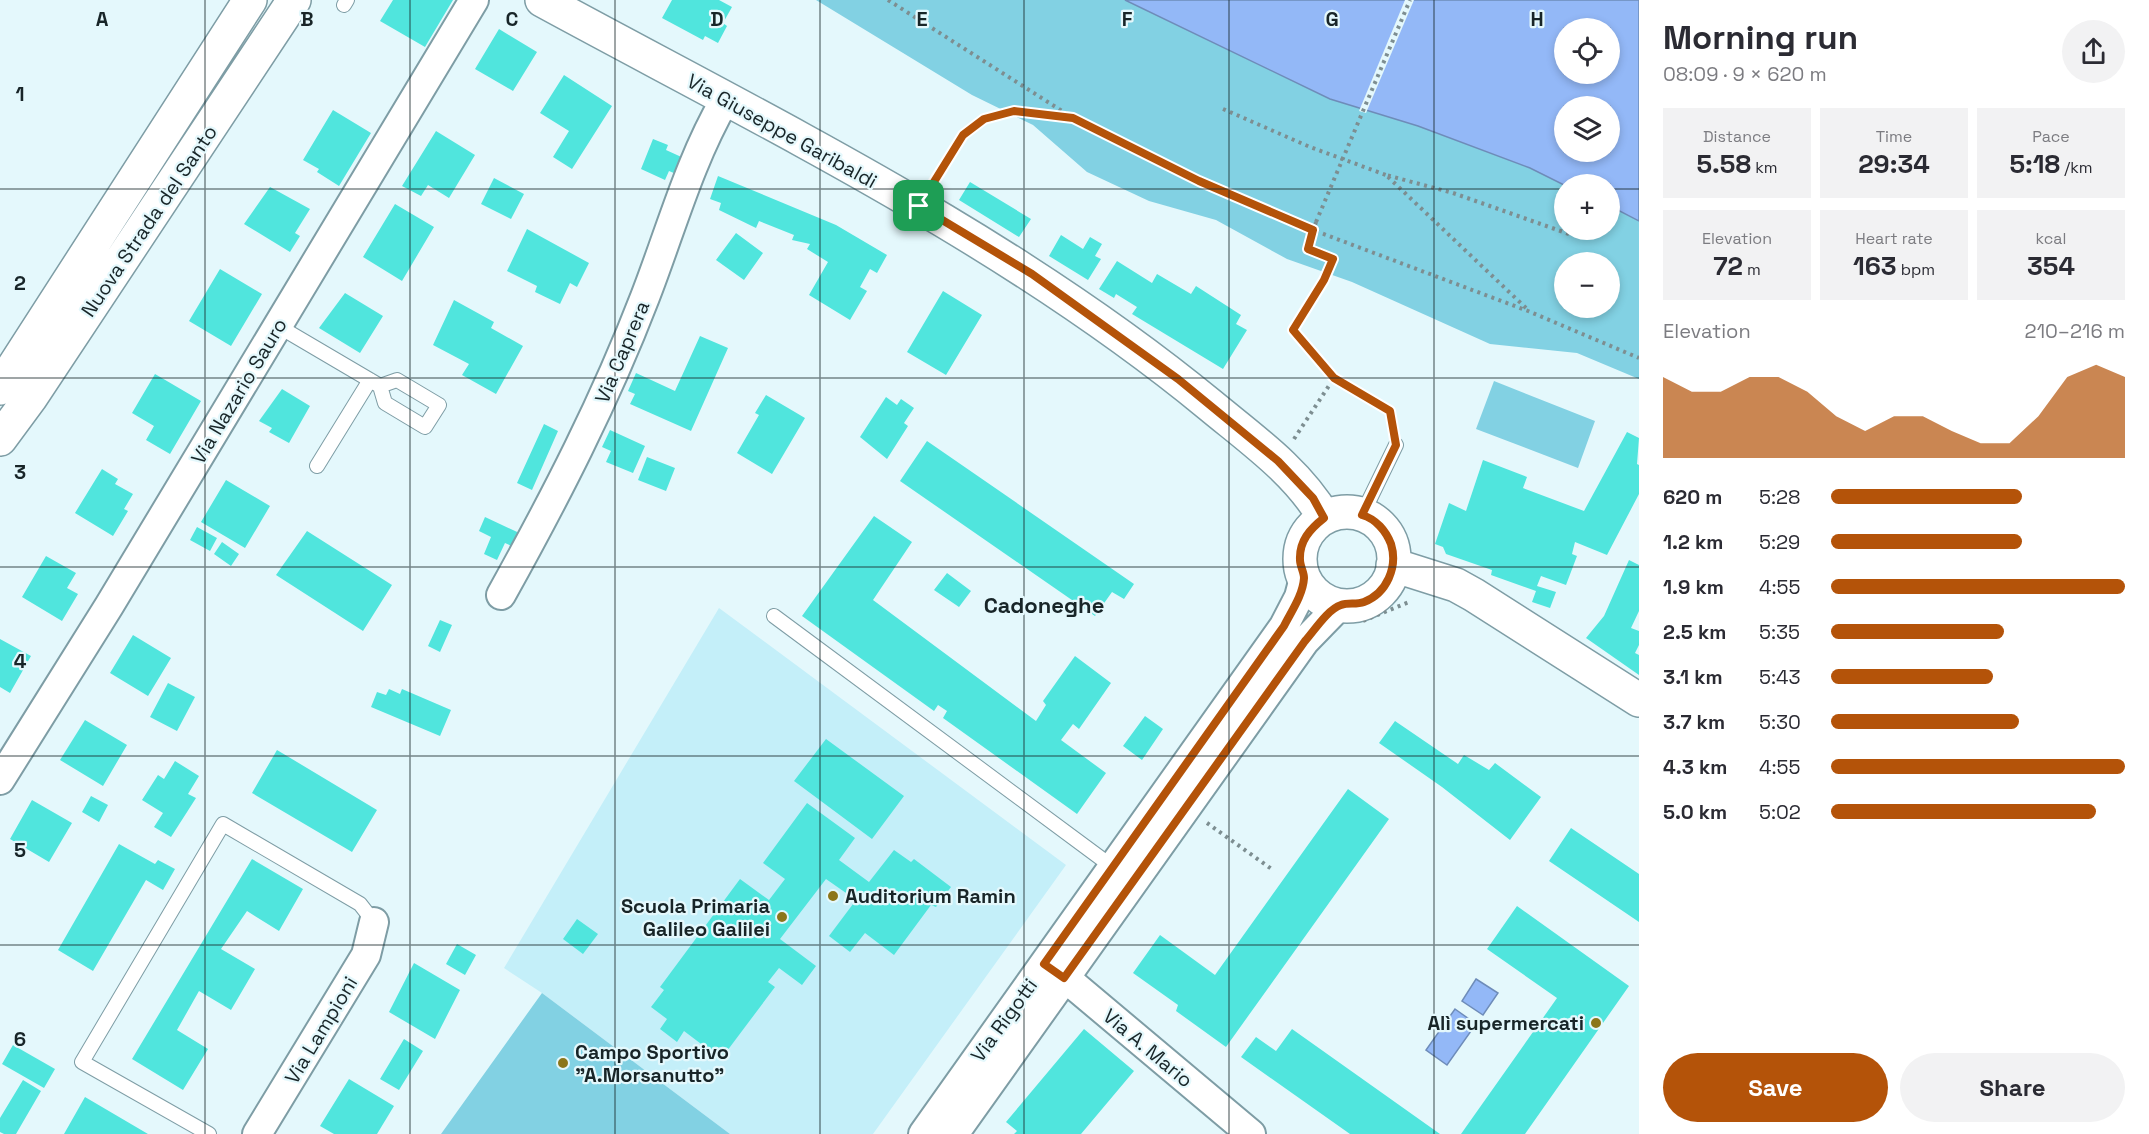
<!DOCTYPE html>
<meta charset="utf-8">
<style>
body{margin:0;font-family:"Space Grotesk",sans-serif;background:#f2f2f3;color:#2b2b33;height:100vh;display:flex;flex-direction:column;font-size:22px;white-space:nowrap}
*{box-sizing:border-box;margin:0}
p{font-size:20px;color:#7c7c81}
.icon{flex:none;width:33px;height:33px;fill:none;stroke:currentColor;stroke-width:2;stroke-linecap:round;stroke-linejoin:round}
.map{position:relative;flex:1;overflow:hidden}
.drawer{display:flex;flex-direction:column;background:#fff;width:510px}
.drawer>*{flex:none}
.buttons{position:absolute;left:1554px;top:18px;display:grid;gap:12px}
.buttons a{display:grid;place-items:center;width:66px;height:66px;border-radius:50%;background:#fff;box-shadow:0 3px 9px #0003;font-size:30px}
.pin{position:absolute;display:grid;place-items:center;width:51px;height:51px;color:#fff;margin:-26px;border-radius:12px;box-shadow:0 3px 9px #0006}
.round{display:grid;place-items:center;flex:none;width:63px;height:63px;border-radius:32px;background:#f2f2f3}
.headline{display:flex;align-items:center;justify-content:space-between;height:102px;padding:0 24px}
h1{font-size:33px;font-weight:800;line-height:45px}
.stats{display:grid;grid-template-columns:repeat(3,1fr);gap:9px;height:102px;padding:6px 24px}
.stats div{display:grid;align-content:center;border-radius:0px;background:#f2f2f3;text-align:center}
.stats b{font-size:26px;font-weight:800}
.stats small{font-size:16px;font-weight:400}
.stats p{font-size:16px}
.chart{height:168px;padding:12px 24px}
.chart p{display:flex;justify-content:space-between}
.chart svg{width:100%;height:108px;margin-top:6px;fill:#b45309;opacity:.7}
.button{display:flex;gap:12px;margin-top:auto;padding:12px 24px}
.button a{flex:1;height:69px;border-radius:36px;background:#b45309;color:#fff;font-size:24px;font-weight:800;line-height:69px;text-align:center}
.button a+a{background:#f2f2f3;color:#2b2b33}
ul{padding:0 24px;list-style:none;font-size:20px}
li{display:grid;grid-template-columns:96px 72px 1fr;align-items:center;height:45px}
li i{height:15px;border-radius:8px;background:#b45309}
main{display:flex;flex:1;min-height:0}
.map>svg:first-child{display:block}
</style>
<main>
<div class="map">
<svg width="1639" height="1134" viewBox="0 0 1639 1134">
<rect width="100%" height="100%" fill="#e4f8fc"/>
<path fill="#c4eff9" d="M719,608L1066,865L873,1134H730L542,993L504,968Z"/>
<path fill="#82d1e3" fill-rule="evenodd" d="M816,0H1125L1330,99L1418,126L1530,168L1564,185V230H1610V206L1639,221V379L1577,353L1490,344L1352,282L1287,259L1216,220L1149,201L1087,172L1033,125L972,95ZM1564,262H1610V308H1564Z
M1494,381L1595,421L1578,468L1476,429Z
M542,993L730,1134H441Z"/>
<path fill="#93b8f7" stroke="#6e8cb9" stroke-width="1.5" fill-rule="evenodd" d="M1125,0H1639V221L1610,206V184L1564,185L1530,168L1418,126L1330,99ZM1564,28H1610V74H1564ZM1564,106H1610V152H1564Z
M1476,979L1498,993L1483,1015L1462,1001Z
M1455,1009L1476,1024L1447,1065L1426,1050Z"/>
<path fill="#e4f8fc" d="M1405,0H1414L1366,113L1359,111Z"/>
<path fill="#50e5dd" d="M393,0H453L425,47L380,21Z
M672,0H719L732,7L723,23L727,26L718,43L705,36L703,40L662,18Z
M499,29L537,52L513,91L475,69Z
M564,75L612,106L572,169L553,157L569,131L540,113Z
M333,110L371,133L339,186L317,172L319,169L303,160Z
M436,131L475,155L449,198L428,185L421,196L402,186Z
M653,139L668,145L666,150L688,160L681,176L669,171L665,180L641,169Z
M718,176L836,225L887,255L877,273L870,269L860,287L867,291L850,320L809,295L828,262L807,249L810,244L792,240L794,235L759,221L756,228L719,210L721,203L710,199Z
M494,178L524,194L511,219L481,204Z
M970,182L1031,219L1019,237L959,200Z
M270,187L310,209L295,233L300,236L290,252L244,224Z
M395,204L434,227L402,281L363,257Z
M527,229L589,263L577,287L570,283L560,304L535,292L537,286L507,271Z
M736,233L763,253L744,280L716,260Z
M1061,235L1083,249L1090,237L1102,244L1095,256L1101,259L1088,280L1049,256Z
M1117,261L1152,283L1157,274L1191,294L1196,286L1241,315L1236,324L1247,330L1223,369L1132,314L1137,307L1116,294L1114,298L1099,289Z
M220,269L262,294L231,346L189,321Z
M943,291L982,315L946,375L907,352Z
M345,293L383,316L360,353L319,328Z
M454,300L494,322L491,328L523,346L496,394L462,375L469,364L433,345Z
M700,336L728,348L691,431L630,404L635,394L628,391L636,373L675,391Z
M155,374L201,401L170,454L146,440L154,426L132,413Z
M282,389L310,406L289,443L269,432L272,428L259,421Z
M766,395L805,418L772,474L737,453L759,415L755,413Z
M886,397L897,405L901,399L914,408L904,423L908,426L887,459L860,437Z
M544,424L558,431L532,490L517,483Z
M610,430L645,446L633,473L606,462L611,451L602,447Z
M1627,432L1639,438L1637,464L1639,465V494L1607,555L1575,542L1572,554L1577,556L1566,585L1541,576L1537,586L1556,592L1550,608L1532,602L1536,591L1491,575L1492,570L1446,554L1443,547L1435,544L1449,503L1466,511L1483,460L1527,477L1523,488L1584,511Z
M927,441L1134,584L1124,599L1112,592L1095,616L900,481Z
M647,457L675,468L666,491L638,480Z
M102,469L118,479L115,484L133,494L124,509L128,511L113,536L75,513Z
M226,480L270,506L245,548L201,522Z
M874,516L912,542L873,600L1036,721L1046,705L1043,701L1075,656L1111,683L1079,729L1073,724L1061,740L1106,773L1077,814L943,718L947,711L938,705L934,711L802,616Z
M485,517L528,537L522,551L505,543L497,560L484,554L491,537L479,531Z
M197,527L217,538L210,551L190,540Z
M307,531L392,585L363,631L276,575Z
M222,542L239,554L231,566L214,554Z
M46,556L76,573L67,588L78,594L62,621L22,597Z
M1629,560L1639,565V611L1631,628L1639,631V645L1635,653L1639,655V675L1586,638L1604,616Z
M947,573L971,591L959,607L934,590Z
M440,620L452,625L440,652L428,646Z
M133,635L171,658L148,696L110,673Z
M0,639L31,656L10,693L0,687Z
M168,683L195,697L177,731L150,717Z
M389,689L400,694L402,689L451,710L440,736L371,707L377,692L386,695Z
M1145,716L1163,729L1142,760L1123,746Z
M85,720L127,745L103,786L60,760Z
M1395,721L1458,764L1464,755L1489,770L1495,763L1541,797L1510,840L1442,787L1379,743Z
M826,739L904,796L872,839L794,781Z
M277,750L377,810L352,852L252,793Z
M175,761L199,776L188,794L196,798L171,837L154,827L163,813L142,800L158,775L164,779Z
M1348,789L1389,819L1226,1047L1176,1011L1178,1005L1133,973L1160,935L1215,975Z
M91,796L108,805L99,822L82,812Z
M32,800L72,823L49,862L10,839Z
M807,803L855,838L839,860L869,882L894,850L911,862L914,859L951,887L936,907L931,905L894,955L865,933L850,952L829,936L856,900L826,879L780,939L816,966L802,985L779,968L768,982L775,987L721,1059L684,1031L677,1042L660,1029L667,1019L651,1007L664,990L660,987L740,879L769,900L785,879L763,863Z
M1571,828L1639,874V922L1549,861Z
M119,844L155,864L158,860L175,869L163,890L146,880L93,971L58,950Z
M252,859L303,889L279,931L247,911L221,949L255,969L231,1010L199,991L177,1030L208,1049L183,1090L132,1059Z
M1517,906L1629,986L1525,1134H1461L1557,998L1487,949Z
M577,919L598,934L583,954L563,939Z
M457,944L476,955L465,975L446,964Z
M414,963L460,990L435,1039L389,1012Z
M1084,1029L1134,1071L1081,1134H1014L1017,1131L1006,1122Z
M1292,1029L1440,1134H1350L1241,1057L1256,1037L1276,1051Z
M404,1039L423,1051L399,1090L380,1079Z
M13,1045L55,1069L44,1088L2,1064Z
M349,1079L394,1106L377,1134H334L320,1126Z
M23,1080L41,1091L16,1134H4L0,1132V1118Z
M85,1097L148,1134H64Z"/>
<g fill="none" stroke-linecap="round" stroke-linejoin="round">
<g stroke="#7e9da5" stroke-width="16">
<path id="service" d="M344,5L347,0
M278,326L380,386L385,403L425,427L439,405L397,380L380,386
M317,466L370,380
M1362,515L1396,445
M774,616L1114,868
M209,1134L82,1062L223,824L360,904L374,922"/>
</g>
<g stroke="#7e9da5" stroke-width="32">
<path id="minor" d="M501,595C555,498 605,401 645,297C671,230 689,162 725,100
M0,780L109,606L474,0
M1048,967L1076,987L1251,1134
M257,1134L366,955L374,922
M923,1134L1284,626L1299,597L1304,578
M954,1134L1305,641L1340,605"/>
</g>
<g stroke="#7e9da5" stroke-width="36">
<path id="secondary" d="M542,0C770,124 1008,239 1210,405C1251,439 1297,471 1324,517
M1300 559a47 47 0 1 1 94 0a47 47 0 1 1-94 0Z
M1393,565L1456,585L1474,595L1639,700"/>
</g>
<g stroke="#7e9da5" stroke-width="36">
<path id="trunk" d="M0,388L250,0
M0,439L31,397L294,0"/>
</g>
<path stroke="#7d8e91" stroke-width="4" stroke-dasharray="3 4.5" stroke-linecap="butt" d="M888,0L1073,118L1199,181L1313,230L1528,311L1639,358
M1223,109L1310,147L1386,175
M932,182C950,150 973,114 1013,111C1031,109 1052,116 1069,118
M1526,308L1386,175L1453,193L1569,234
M1334,378L1391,411L1392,427
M1294,439L1334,378L1293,330L1324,280L1333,259L1308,249L1316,222
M1363,621L1409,602
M1207,823L1273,870"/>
<use href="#service" stroke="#fff" stroke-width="14"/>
<use href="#minor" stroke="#fff" stroke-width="28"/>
<use href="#secondary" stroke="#fff" stroke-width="33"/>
<use href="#trunk" stroke="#fff" stroke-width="33"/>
<path stroke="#7d8e91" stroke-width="4" stroke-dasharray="3 4.5" stroke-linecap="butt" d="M1316,222L1410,0"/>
</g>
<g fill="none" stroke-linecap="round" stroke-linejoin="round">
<g stroke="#fff" stroke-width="12">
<path id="route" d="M1014,111L1073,118L1199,181L1313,230L1308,249L1333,259L1324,280L1293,330L1334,378L1390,411L1396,445L1362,515C1376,519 1386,531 1391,544C1398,567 1387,593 1364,602C1356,605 1348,602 1341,605C1328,609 1314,631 1305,641L1064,978L1044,964L1284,626C1291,612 1303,595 1304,578C1304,572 1300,566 1300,560C1299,541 1310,529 1324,518L1313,498L1278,461L1178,379L1032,274L919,206L963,135L984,119Z"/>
</g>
<use href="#route" stroke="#b45309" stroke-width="8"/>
</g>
<path fill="none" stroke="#182528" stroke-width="1.5" stroke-opacity="0.55" d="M205,0V1134M410,0V1134M615,0V1134M820,0V1134M1024,0V1134M1229,0V1134M1434,0V1134M0,189H1564M1610,189H1639M0,378H1639M0,567H1639M0,756H1639M0,945H1639"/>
<g fill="#8c761a" stroke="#e4f8fc" stroke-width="2">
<circle cx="833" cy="896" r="6"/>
<circle cx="782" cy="917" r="6"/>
<circle cx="1596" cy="1023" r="6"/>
<circle cx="563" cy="1063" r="6"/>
</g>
<g text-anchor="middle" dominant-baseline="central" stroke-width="4.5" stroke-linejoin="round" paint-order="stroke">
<g font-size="20" fill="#182528" stroke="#e4f8fc">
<text transform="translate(782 131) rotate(29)">Via Giuseppe Garibaldi</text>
<text transform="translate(149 221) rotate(-56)">Nuova Strada del Santo</text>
<text transform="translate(622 352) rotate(-67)">Via Caprera</text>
<text transform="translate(239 391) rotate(-59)">Via Nazario Sauro</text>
<text transform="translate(1004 1020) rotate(-54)">Via Rigotti</text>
<text transform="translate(321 1030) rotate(-59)">Via Lampioni</text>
<text transform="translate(1148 1048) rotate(40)">Via A. Mario</text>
</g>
<g font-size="20" font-weight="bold" fill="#182528" stroke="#e4f8fc" text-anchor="start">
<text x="845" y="896">Auditorium Ramin</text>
<text x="770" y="906" text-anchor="end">Scuola Primaria<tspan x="770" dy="23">Galileo Galilei</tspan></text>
<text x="1584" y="1023" text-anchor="end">Alì supermercati</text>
<text x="575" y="1052">Campo Sportivo<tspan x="575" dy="23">"A.Morsanutto"</tspan></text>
</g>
<g font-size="22" font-weight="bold" fill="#182528" stroke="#e4f8fc">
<text x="1044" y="605">Cadoneghe</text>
</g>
</g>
<g font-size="20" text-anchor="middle" font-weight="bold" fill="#182528" stroke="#e4f8fc" stroke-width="4.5" stroke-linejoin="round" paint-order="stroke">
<text x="102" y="26">A</text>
<text x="307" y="26">B</text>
<text x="512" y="26">C</text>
<text x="717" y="26">D</text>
<text x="922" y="26">E</text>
<text x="1127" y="26">F</text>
<text x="1332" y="26">G</text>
<text x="1537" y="26">H</text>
<text x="20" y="101">1</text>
<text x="20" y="290">2</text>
<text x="20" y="479">3</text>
<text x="20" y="668">4</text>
<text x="20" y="857">5</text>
<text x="20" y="1046">6</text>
</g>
</svg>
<div class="buttons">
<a><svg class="icon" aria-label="locate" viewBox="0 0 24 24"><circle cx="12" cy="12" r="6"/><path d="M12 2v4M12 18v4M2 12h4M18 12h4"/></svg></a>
<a><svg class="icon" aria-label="layers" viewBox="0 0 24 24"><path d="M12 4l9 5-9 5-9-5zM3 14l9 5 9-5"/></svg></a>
<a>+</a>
<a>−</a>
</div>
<div class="pin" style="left:919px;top:206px;background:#1e9e55"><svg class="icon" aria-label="arrive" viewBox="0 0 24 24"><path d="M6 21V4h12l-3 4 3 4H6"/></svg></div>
</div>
<section class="drawer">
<div class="headline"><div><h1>Morning run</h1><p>08:09 · 9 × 620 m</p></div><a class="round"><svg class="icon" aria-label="share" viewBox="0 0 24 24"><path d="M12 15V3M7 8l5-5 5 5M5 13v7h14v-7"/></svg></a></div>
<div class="stats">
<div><p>Distance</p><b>5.58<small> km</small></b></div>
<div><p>Time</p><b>29:34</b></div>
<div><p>Pace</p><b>5:18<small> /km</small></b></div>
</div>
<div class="stats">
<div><p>Elevation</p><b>72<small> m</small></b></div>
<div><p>Heart rate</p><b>163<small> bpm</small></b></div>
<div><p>kcal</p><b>354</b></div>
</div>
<div class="chart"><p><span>Elevation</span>210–216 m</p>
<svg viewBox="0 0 160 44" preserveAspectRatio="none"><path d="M0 44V11L10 17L20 17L30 11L40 11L50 17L60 27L70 33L80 27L90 27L100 33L110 38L120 38L130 27L140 11L150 6L160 11V44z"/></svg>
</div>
<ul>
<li><b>620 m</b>5:28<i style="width:65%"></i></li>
<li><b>1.2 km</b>5:29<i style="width:65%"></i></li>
<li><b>1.9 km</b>4:55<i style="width:100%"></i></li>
<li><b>2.5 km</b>5:35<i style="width:59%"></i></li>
<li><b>3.1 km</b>5:43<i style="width:55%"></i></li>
<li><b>3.7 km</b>5:30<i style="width:64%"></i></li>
<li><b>4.3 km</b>4:55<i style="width:100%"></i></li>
<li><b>5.0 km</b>5:02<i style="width:90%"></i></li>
</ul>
<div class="button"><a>Save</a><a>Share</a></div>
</section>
</main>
